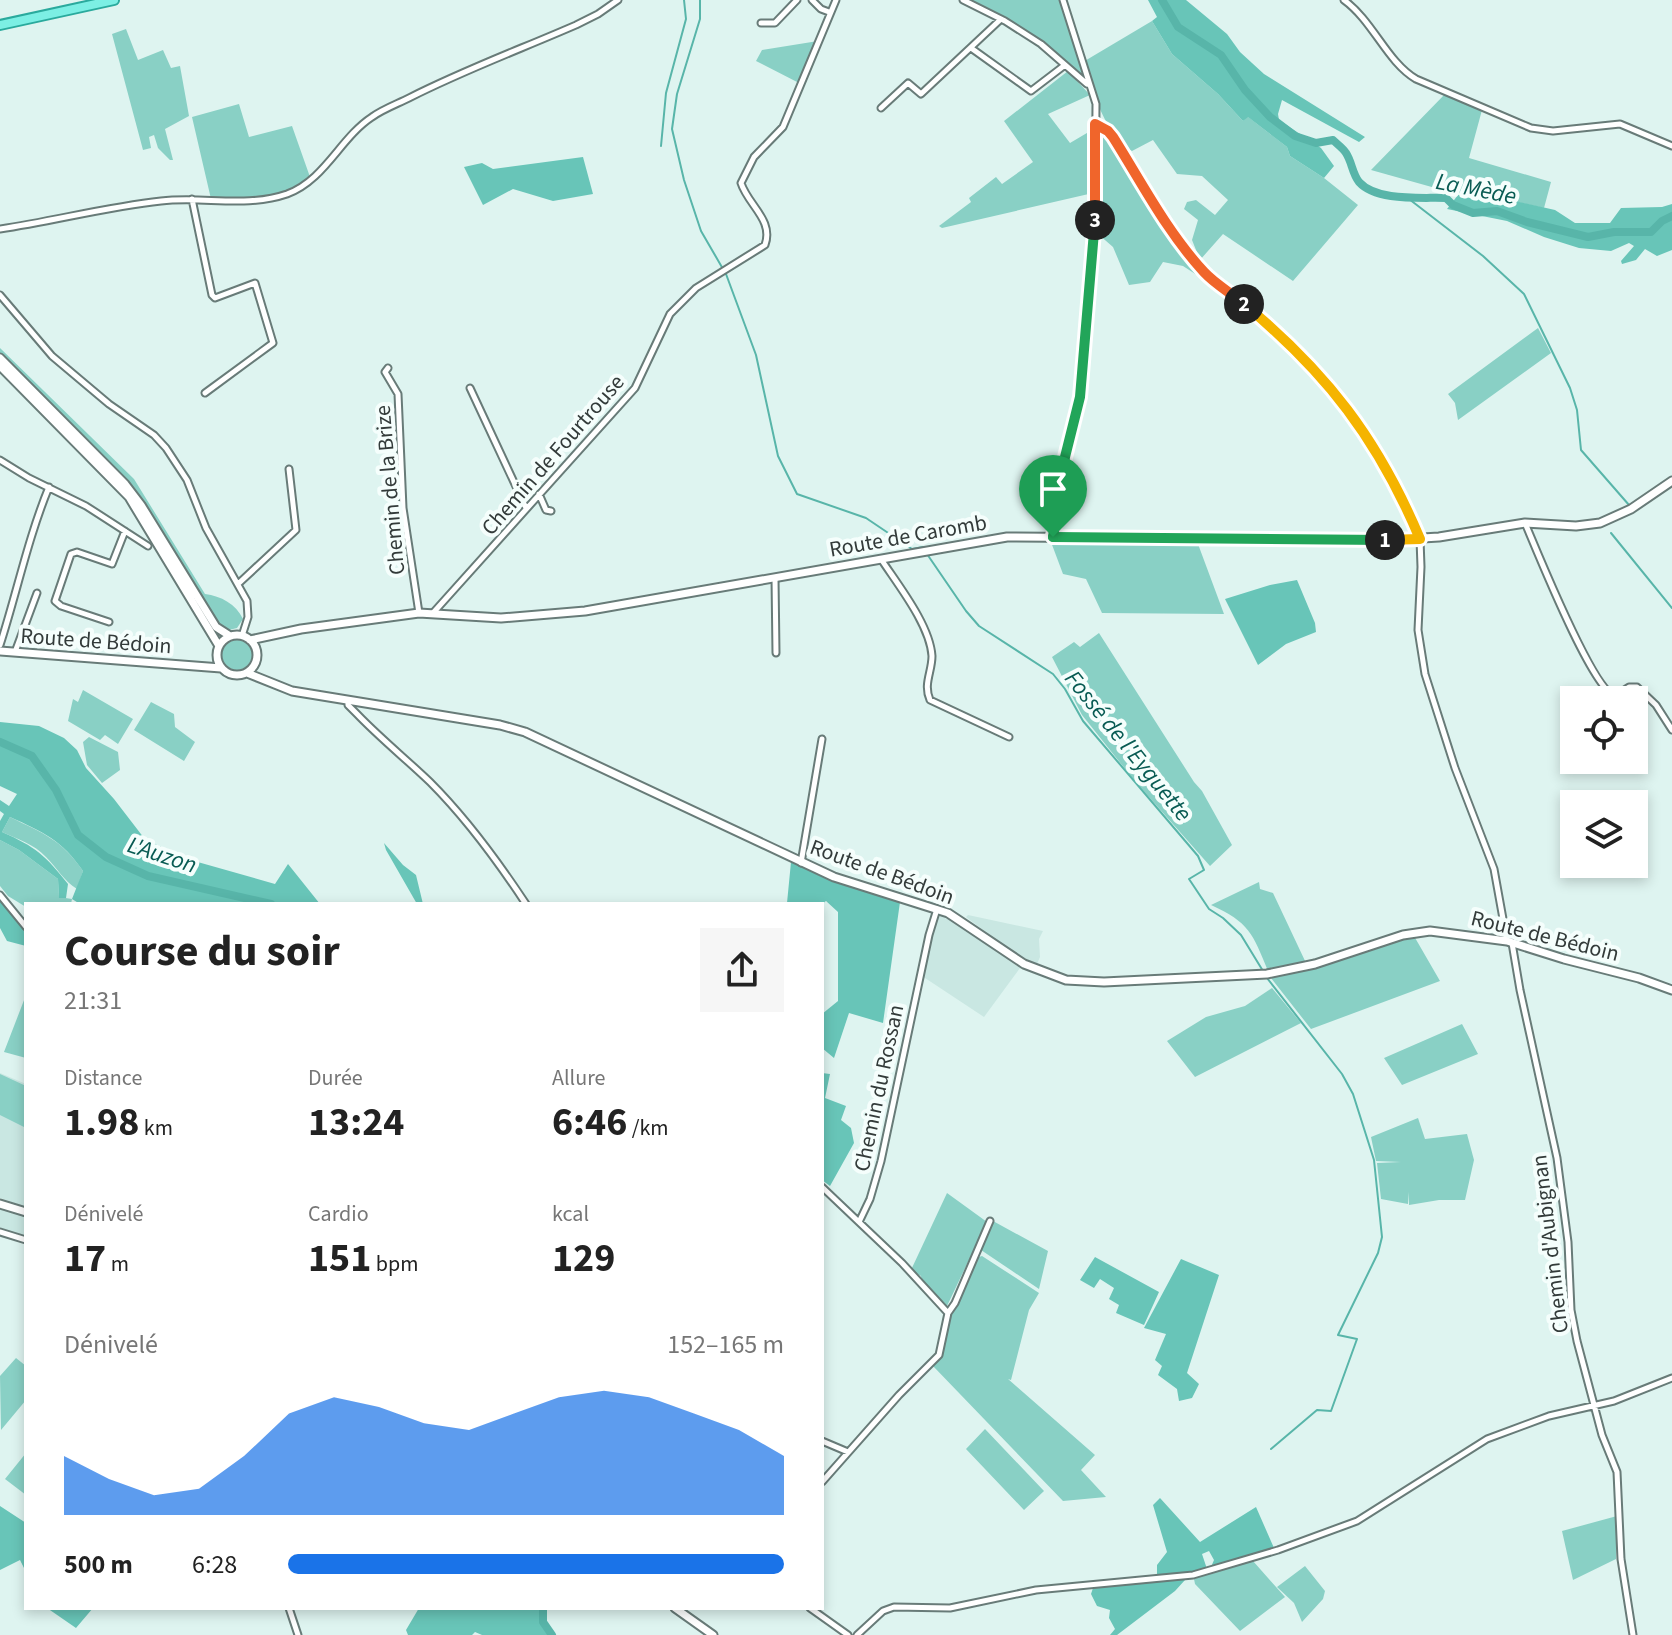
<!DOCTYPE html>
<html lang="fr">
<meta charset="utf-8">
<style>
body{margin:0;font-family:"Source Sans 3",sans-serif;background:#f6f6f6;color:#222;height:100vh;display:flex;flex-direction:column;font-size:30px;white-space:nowrap}
*{box-sizing:border-box;margin:0}
p{font-size:26px;color:#767676}
.icon{flex:none;width:44px;height:44px;fill:none;stroke:currentColor;stroke-width:2;stroke-linecap:round;stroke-linejoin:round}
.map{position:relative;flex:1;overflow:hidden}
.details{position:absolute;left:24px;top:902px;width:800px;height:708px;display:flex;flex-direction:column;background:#fff;border-radius:0px;box-shadow:0 4px 12px #0003}
.details>*{flex:none}
.controls{position:absolute;left:1560px;top:686px;display:grid;gap:16px}
.controls a{display:grid;place-items:center;width:88px;height:88px;border-radius:0px;background:#fff;box-shadow:0 4px 12px #0003;font-size:40px}
.pin{position:absolute;display:grid;place-items:center;width:68px;height:68px;color:#fff;margin:-82px -34px;border-radius:50% 50% 50% 0;rotate:-45deg;box-shadow:0 0 8px #0007}
.pin .icon{rotate:45deg}
.km{position:absolute;width:40px;height:40px;margin:-20px;border-radius:50%;background:#222;color:#fff;font-size:22px;line-height:40px;text-align:center}
.round{display:grid;place-items:center;flex:none;width:84px;height:84px;border-radius:0px;background:#f6f6f6}
.overview{display:flex;align-items:center;justify-content:space-between;height:136px;padding:0 40px}
h1{font-size:44px;font-weight:700;line-height:60px}
.metrics{display:grid;grid-template-columns:repeat(3,1fr);gap:12px;height:136px;padding:8px 40px}
.metrics div{display:grid;align-content:center}
.metrics b{font-size:40px;font-weight:700}
.metrics small{font-size:22px;font-weight:400}
.metrics p{font-size:22px}
.chart{height:224px;padding:16px 40px}
.chart p{display:flex;justify-content:space-between}
.chart svg{width:100%;height:144px;margin-top:8px;fill:#1a73e8;opacity:.7}
ul{padding:0 40px;list-style:none;font-size:26px}
li{display:grid;grid-template-columns:128px 96px 1fr;align-items:center;height:60px}
li i{height:20px;border-radius:10px;background:#1a73e8}
.map>svg:first-child{display:block}
</style>
<div class="map">
<svg width="1672" height="1635" viewBox="0 0 1672 1635">
<rect width="100%" height="100%" fill="#def4f0"/>
<path fill="#c9e7e2" d="M968,915L1043,931L1039,939L1040,957L1037,964L1035,966L1013,953L966,917Z
M939,916L951,920L980,938L1020,968L984,1017L922,976L934,923Z
M0,1073L26,1084V1207L0,1198Z
M0,1209L26,1215V1237L0,1229Z"/>
<path fill="#89d0c5" d="M965,0H1060L1084,79L1047,46Z
M1152,21L1172,54L1218,94L1243,121L1247,116L1287,147L1290,156L1324,178L1358,205L1293,281L1223,234L1200,260L1192,240L1198,220L1184,209L1187,202L1196,200L1215,215L1228,200L1202,176L1177,174L1153,140L1132,151C1107,139 1091,87 1083,62Z
M126,29L138,60L163,50L171,68L180,66L189,116L165,129L173,160H170L158,148L154,135L149,137L151,148L143,150L112,34Z
M818,41L799,83L756,61L762,50Z
M1068,71L1090,95L1048,114L1070,143L1092,130L1093,193L942,228L939,226L971,202L969,198L996,177L1002,184L1033,162L1004,121Z
M1445,94L1482,110L1469,158L1551,182L1544,208L1495,197L1446,191L1371,170Z
M239,104L249,137L292,126L310,177C279,200 248,199 211,199L192,117Z
M1101,131L1111,137L1150,205L1205,277L1203,279L1183,266L1163,262L1150,282L1129,285L1113,247L1098,234L1096,134Z
M1538,328L1551,353L1458,420L1455,403L1448,394Z
M0,348L134,479L205,594C221,596 236,604 243,619L237,628L229,630L217,623L152,515L127,481L0,355Z
M1051,542L1198,544L1224,614L1102,613L1086,579L1063,574Z
M1099,633L1194,782L1202,791L1232,845L1210,866L1134,780L1082,715L1052,657L1074,642L1080,647Z
M220 655a17 17 0 1 1 34 0a17 17 0 1 1-34 0Z
M83,690L133,719L118,744L105,735L100,740L68,721L73,699L78,702Z
M151,702L174,714L175,727L195,742L184,761L134,730Z
M89,737L118,752L120,770L102,783L87,765L83,742Z
M10,817C44,834 61,839 83,871L77,889C64,881 57,868 46,857C34,844 17,839 2,832Z
M0,840L19,850L58,879L59,897L72,899L71,904H26V907L8,896L0,886Z
M1259,882L1260,889L1273,893L1306,963L1268,971C1253,934 1249,922 1211,905Z
M1414,936L1440,981L1311,1029L1271,978L1300,971Z
M1272,988L1301,1023L1195,1077L1167,1041L1206,1017L1245,1006Z
M26,995V1058L4,1052Z
M1462,1024L1478,1054L1402,1085L1384,1058Z
M0,1074L26,1086V1128L0,1115Z
M1418,1118L1425,1139L1467,1134L1474,1160L1465,1200H1439L1409,1205V1192L1408,1204L1381,1199L1377,1163L1401,1162L1376,1161L1371,1137Z
M947,1193L987,1222L947,1306H943L922,1284L921,1276L911,1270Z
M993,1221L1048,1251L1039,1289L981,1250Z
M982,1256L1039,1293L1029,1310L1011,1380L1008,1379L1095,1455L1081,1470L1106,1497L1063,1501L933,1366C949,1346 941,1340 949,1320C957,1298 968,1277 979,1257Z
M16,1358L26,1366V1400L1,1430L0,1376Z
M985,1429L1044,1491L1024,1510L966,1449Z
M26,1453V1495L5,1479Z
M1617,1516L1616,1559L1573,1580L1562,1531Z
M1253,1561L1285,1597L1240,1631L1195,1584L1194,1579L1224,1567Z
M1305,1566L1325,1591L1323,1599L1302,1622L1294,1603L1277,1587Z"/>
<path fill="#68c5b8" d="M1148,0H1186L1227,34L1240,52L1264,74L1365,137L1359,142L1282,100L1278,114L1279,120L1321,148L1334,166L1324,178L1290,156L1287,147L1248,117L1243,121L1218,94L1172,54L1152,21L1157,17Z
M583,157L593,194L553,201L513,189L483,205L464,167L482,163L493,169Z
M1458,195L1506,199L1555,210L1575,223H1610L1621,208L1662,207L1672,204V250L1657,256L1645,249L1636,260L1622,264L1621,261L1634,246L1629,243L1611,251L1579,248L1544,237L1507,221L1447,209Z
M1297,580L1315,623L1316,632L1286,644L1258,665L1225,599L1270,585Z
M0,722L39,726L64,738L77,750L86,768L114,799L144,838L180,857L275,884L288,864L320,904H80L72,899L83,871C62,840 43,832 10,817L2,832C36,847 45,855 68,884L66,898H59L58,879L19,850L0,840V821L4,814L0,811V800L9,806L17,794L0,786Z
M384,843L403,865L416,875L423,904H417L386,850Z
M791,862L831,881L900,902L883,1023L849,1013L834,1058L822,1048V1014L838,1001V912L826,901L822,904L787,903Z
M0,898L26,930V946L7,941L0,928Z
M822,1073L830,1074L825,1098L846,1106L841,1120L851,1128L854,1143L830,1186L822,1180Z
M1095,1257L1159,1292L1144,1325L1116,1313L1119,1305L1109,1299L1114,1288L1100,1279L1094,1288L1080,1280Z
M1181,1259L1219,1275L1187,1373L1199,1384L1192,1398L1179,1401L1177,1389L1158,1375L1162,1366L1155,1360L1166,1334L1144,1328Z
M1160,1498L1200,1542L1256,1507L1274,1548L1211,1567L1214,1560L1209,1551L1202,1554L1207,1569L1157,1577V1565L1167,1552L1153,1505Z
M0,1506L26,1523V1572L20,1560L0,1570Z
M1173,1579L1185,1580L1175,1591L1117,1635H1110L1115,1629L1109,1618L1110,1610L1097,1606L1091,1594L1093,1588Z
M47,1608H93L76,1628Z
M419,1608H539L541,1623L550,1635H482L475,1632L472,1635H408L406,1630Z"/>
<g fill="none" stroke-linecap="round" stroke-linejoin="round">
<path stroke="#58b5a9" stroke-width="2" d="M700,0V19L677,94L672,129L684,180L701,231L723,269
M661,146L666,93L686,19L684,0
M1409,199L1483,256L1524,294L1570,388L1577,410L1581,450L1629,505
M726,274L756,355L778,456L797,494L866,518L912,549L923,547
M1611,533L1672,608
M927,554L966,611L979,626L1053,674L1065,689L1083,721L1198,856L1204,870L1189,879L1209,909L1223,918L1241,935L1263,971
M1267,978L1342,1074L1353,1094L1374,1160L1382,1237L1378,1253L1338,1335L1357,1339L1331,1411L1317,1410L1271,1449"/>
<path stroke="#58b5a9" stroke-width="8" d="M1162,0L1178,27L1221,55L1245,90L1270,117L1295,136L1316,143L1333,140C1337,144 1343,148 1346,153C1352,162 1352,173 1359,182C1377,202 1422,197 1446,198L1453,205L1473,213L1497,211L1527,222L1588,237L1614,232H1651L1662,221L1672,216
M0,742L32,756L56,790L78,835L106,857L148,876L271,904
M543,1608V1622L552,1635"/>
<g stroke="#687b78" stroke-width="9">
<path id="minor" d="M812,0L821,9L829,12
M963,0L1005,21L1041,44L1087,84
M1344,0C1373,21 1387,62 1416,79L1531,128L1553,131L1620,124L1672,146
M761,23H775L797,0
M971,48L1031,91L1065,65
M881,108L908,83L921,94L1001,19
M1095,124L1113,137L1158,212L1206,275L1291,345L1325,380L1368,435L1385,466L1420,539L1421,567L1418,630L1425,674L1455,768L1494,869L1507,941
M192,199L212,295L215,298L255,283L273,343L205,393
M0,229C54,221 106,207 161,201C203,196 246,208 287,194C325,180 340,138 372,117C383,109 397,104 409,98C464,70 521,49 576,25L598,14L618,0
M0,295L52,356L109,404L154,435L166,448L187,480L206,528L247,601L248,617L242,636
M388,368L385,372L398,394L403,508L419,613
M470,388L526,508
M0,460L29,478L86,506L148,546
M539,494L546,510L551,511
M1525,523C1537,551 1593,691 1615,696L1629,687H1637L1656,705L1672,730
M1053,537L1065,457L1080,397L1089,272L1095,233L1096,104L1063,0
M881,559C898,585 930,625 932,656C932,672 923,684 930,700L1009,737
M775,578L776,653
M238,584L296,530L289,469
M433,613L635,388L670,314L696,288L765,245C774,220 748,205 741,183L754,157L783,127L836,0
M109,622L61,606L55,601L71,554L77,552L112,564L125,531
M0,645C17,592 28,538 49,487
M15,652L37,593
M348,701V705L357,714C380,738 406,759 430,782C467,819 497,860 526,904
M801,863L822,739
M0,895L26,927
M1512,943L1520,990L1557,1158L1568,1242L1571,1310L1577,1341L1602,1435L1617,1472L1621,1559L1633,1635
M822,1187L902,1263L948,1313
M859,1222L870,1199L881,1161L929,935L937,909
M0,1232L26,1240
M822,1441L848,1452
M822,1482L899,1395L939,1355L948,1313L955,1303L990,1221
M289,1608L298,1635
M810,1608L848,1635
M857,1635L883,1611L894,1607L950,1608L1036,1590L1193,1575L1278,1550L1357,1521L1487,1439L1549,1416L1614,1401L1672,1378"/>
</g>
<g stroke="#687b78" stroke-width="11">
<path id="secondary" d="M0,358L125,484L141,505L216,627L230,636
M0,366L129,497L219,646
M217 655a20 20 0 1 1 40 0a20 20 0 1 1-40 0Z
M250,640L301,629L419,613L501,618L585,611L1007,537L1390,540L1439,537L1525,523L1576,526L1600,523L1631,509L1672,481
M0,651L221,668
M247,673L292,691L500,725L525,732L834,877L948,913L1024,964L1066,980L1104,982L1267,974L1315,964L1403,935L1430,931L1507,941L1564,959L1639,978L1672,990
M0,1204L26,1212
M675,1608L713,1635"/>
</g>
<g stroke="#2aaa9d" stroke-width="12">
<path id="primary" d="M0,25L114,0"/>
</g>
<use href="#minor" stroke="#fff" stroke-width="5"/>
<use href="#secondary" stroke="#fff" stroke-width="7"/>
<use href="#primary" stroke="#7cefe4" stroke-width="8"/>
</g>
<g fill="none" stroke-linecap="round" stroke-linejoin="round">
<g stroke="#fff" stroke-width="16">
<path id="split-1" d="M1053,537L1385,540"/>
</g>
<g stroke="#fff" stroke-width="16">
<path id="split-2" d="M1244,304C1327,373 1378,439 1420,539L1385,540"/>
</g>
<g stroke="#fff" stroke-width="16">
<path id="split-3" d="M1095,220V124L1108,131L1113,137C1142,183 1167,232 1204,272C1215,284 1231,293 1244,304"/>
</g>
<g stroke="#fff" stroke-width="16">
<path id="split-4" d="M1053,537L1065,457L1080,397L1095,220"/>
</g>
<use href="#split-1" stroke="#22a559" stroke-width="10"/>
<use href="#split-2" stroke="#f5b400" stroke-width="10"/>
<use href="#split-3" stroke="#f0652b" stroke-width="10"/>
<use href="#split-4" stroke="#22a559" stroke-width="10"/>
</g>
<g text-anchor="middle" dominant-baseline="central" stroke-width="8" stroke-linejoin="round" paint-order="stroke">
<g font-size="22" fill="#333b3a" stroke="#f5fefc">
<text transform="translate(553 455) rotate(-49)">Chemin de Fourtrouse</text>
<text transform="translate(390 490) rotate(-95)">Chemin de la Brize</text>
<text transform="translate(908 536) rotate(-10)">Route de Caromb</text>
<text transform="translate(96 641) rotate(4)">Route de Bédoin</text>
<text transform="translate(882 872) rotate(20)">Route de Bédoin</text>
<text transform="translate(1545 936) rotate(14)">Route de Bédoin</text>
<text transform="translate(879 1088) rotate(-78)">Chemin du Rossan</text>
<text transform="translate(1550 1244) rotate(-97)">Chemin d'Aubignan</text>
</g>
<g font-size="24" font-style="italic" fill="#085b53" stroke="#f5fefc">
<text transform="translate(1476 189) rotate(11)">La Mède</text>
<text transform="translate(1128 746) rotate(51)">Fossé de l'Eyguette</text>
<text transform="translate(162 855) rotate(18)">L'Auzon</text>
</g>
</g>
</svg>
<div class="controls">
<a><svg class="icon" aria-label="locate" viewBox="0 0 24 24"><circle cx="12" cy="12" r="6"/><path d="M12 2v4M12 18v4M2 12h4M18 12h4"/></svg></a>
<a><svg class="icon" aria-label="layers" viewBox="0 0 24 24"><path d="M12 4l9 5-9 5-9-5zM3 14l9 5 9-5"/></svg></a>
</div>
<div class="pin" style="left:1053px;top:537px;background:#1e9e55"><svg class="icon" aria-label="arrive" viewBox="0 0 24 24"><path d="M6 21V4h12l-3 4 3 4H6"/></svg></div>
<b class="km" style="left:1385px;top:540px">1</b>
<b class="km" style="left:1244px;top:304px">2</b>
<b class="km" style="left:1095px;top:220px">3</b>
<section class="details">
<div class="overview"><div><h1>Course du soir</h1><p>21:31</p></div><a class="round"><svg class="icon" aria-label="share" viewBox="0 0 24 24"><path d="M12 15V3M7 8l5-5 5 5M5 13v7h14v-7"/></svg></a></div>
<div class="metrics">
<div><p>Distance</p><b>1.98<small> km</small></b></div>
<div><p>Durée</p><b>13:24</b></div>
<div><p>Allure</p><b>6:46<small> /km</small></b></div>
</div>
<div class="metrics">
<div><p>Dénivelé</p><b>17<small> m</small></b></div>
<div><p>Cardio</p><b>151<small> bpm</small></b></div>
<div><p>kcal</p><b>129</b></div>
</div>
<div class="chart"><p><span>Dénivelé</span>152–165 m</p>
<svg viewBox="0 0 160 44" preserveAspectRatio="none"><path d="M0 44V26L10 33L20 38L30 36L40 26L50 13L60 8L70 11L80 16L90 18L100 13L110 8L120 6L130 8L140 13L150 18L160 26V44z"/></svg>
</div>
<ul>
<li><b>500 m</b>6:28<i style="width:100%"></i></li>
</ul>
</section>
</div>
